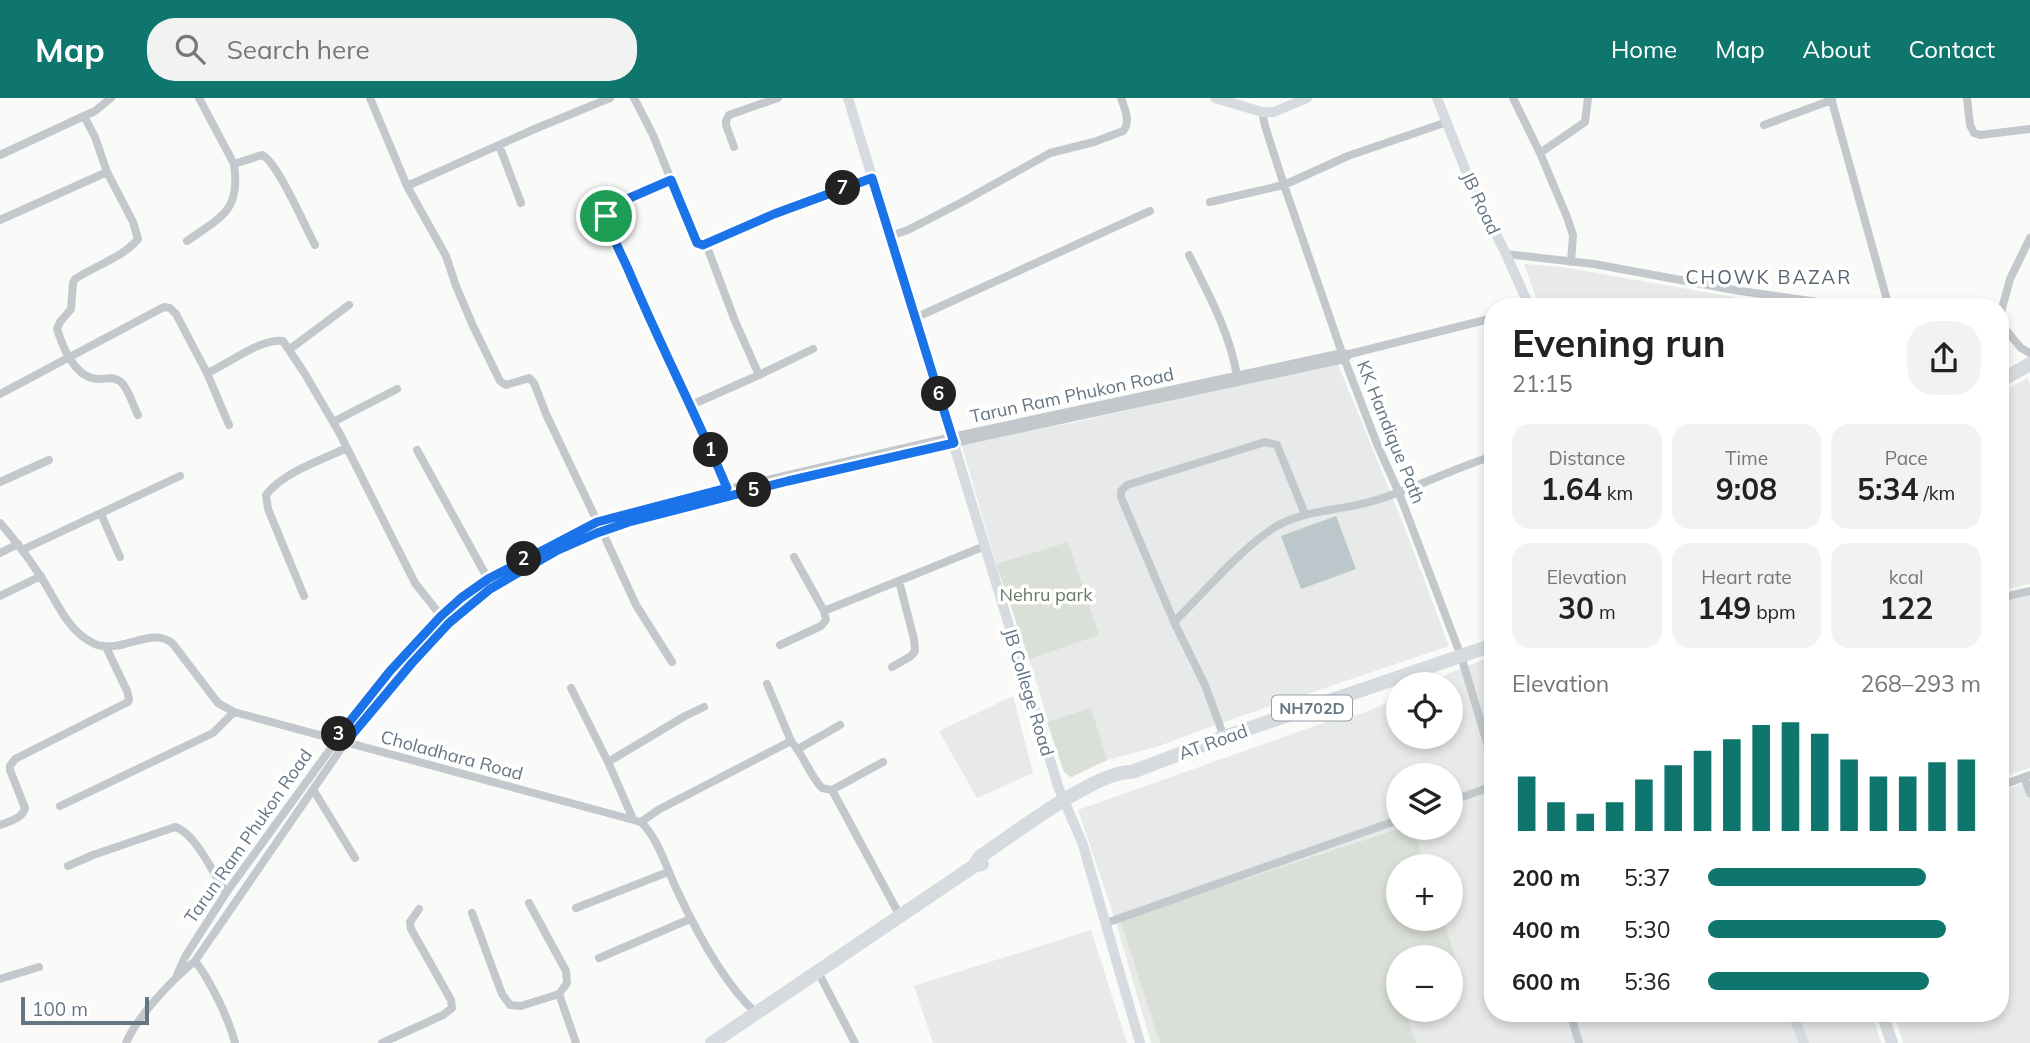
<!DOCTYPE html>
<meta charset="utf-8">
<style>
body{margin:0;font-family:Mulish,sans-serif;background:#f2f2f2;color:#222;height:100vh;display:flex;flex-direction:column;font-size:26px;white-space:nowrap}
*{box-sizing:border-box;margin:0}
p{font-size:23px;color:#767676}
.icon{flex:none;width:38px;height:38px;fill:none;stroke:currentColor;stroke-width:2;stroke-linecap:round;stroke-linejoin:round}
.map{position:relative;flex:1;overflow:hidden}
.drawer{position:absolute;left:1484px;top:200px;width:525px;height:724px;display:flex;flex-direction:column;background:#fff;border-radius:28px;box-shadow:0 4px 10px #0003}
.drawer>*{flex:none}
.tools{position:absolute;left:1386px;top:574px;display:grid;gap:14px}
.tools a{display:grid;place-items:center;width:77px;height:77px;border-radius:50%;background:#fff;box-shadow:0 4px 10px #0003;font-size:35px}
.scale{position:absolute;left:21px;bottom:18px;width:128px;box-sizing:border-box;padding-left:7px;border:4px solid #657683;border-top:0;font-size:19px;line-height:24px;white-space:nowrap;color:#657683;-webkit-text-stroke:5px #fff;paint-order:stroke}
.pin{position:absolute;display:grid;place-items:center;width:60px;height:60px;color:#fff;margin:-30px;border:4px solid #fff;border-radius:50%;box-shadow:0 2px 7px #0007}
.km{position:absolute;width:35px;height:35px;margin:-18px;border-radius:50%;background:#222;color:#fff;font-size:19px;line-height:35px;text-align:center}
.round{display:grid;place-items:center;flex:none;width:74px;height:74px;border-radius:28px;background:#f2f2f2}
.head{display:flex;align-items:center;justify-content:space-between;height:119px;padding:0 28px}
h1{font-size:38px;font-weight:700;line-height:52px}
.stats{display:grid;grid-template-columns:repeat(3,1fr);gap:10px;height:119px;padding:7px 28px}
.stats div{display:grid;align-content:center;border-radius:18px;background:#f2f2f2;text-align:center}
.stats b{font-size:30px;font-weight:700}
.stats small{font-size:19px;font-weight:400}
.stats p{font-size:19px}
.chart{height:196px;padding:14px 28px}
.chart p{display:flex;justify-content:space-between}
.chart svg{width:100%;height:126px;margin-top:7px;stroke:#0f766e;stroke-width:6}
ul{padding:0 28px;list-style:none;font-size:23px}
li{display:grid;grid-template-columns:112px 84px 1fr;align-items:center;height:52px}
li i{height:18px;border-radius:9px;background:#0f766e}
header{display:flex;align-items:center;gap:42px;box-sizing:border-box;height:98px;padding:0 35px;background:#0f766e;color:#fff}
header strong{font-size:33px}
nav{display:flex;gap:38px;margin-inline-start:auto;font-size:24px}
.search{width:490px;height:63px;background:#f2f2f2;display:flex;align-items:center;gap:18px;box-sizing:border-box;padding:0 24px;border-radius:28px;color:#767676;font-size:26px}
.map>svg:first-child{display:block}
</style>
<header>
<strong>Map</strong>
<div class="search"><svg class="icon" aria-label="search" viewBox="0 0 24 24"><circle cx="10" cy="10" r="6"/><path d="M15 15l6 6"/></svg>Search here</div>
<nav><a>Home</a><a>Map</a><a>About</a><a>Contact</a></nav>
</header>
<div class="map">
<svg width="2030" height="945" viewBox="0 0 2030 945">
<rect width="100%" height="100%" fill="#fafaf8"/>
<path fill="#e8e9e9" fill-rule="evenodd" d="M1524,166L1562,169L1756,203L1805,208H1539Z
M1337,264L1401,420L1449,548L1215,627L1159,648L1107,662L1071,679L1064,674L1029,561L996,466L961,345L1072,325Z
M2027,280L2030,286V486L2000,493V295Z
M2030,497V670L2000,680V504Z
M1493,558V915H1872L1881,945H1151L1116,825L1078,712L1326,624L1361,616L1398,600V639H1451V586H1428L1452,574ZM1398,677H1451V730H1398ZM1398,768H1451V821H1398ZM1398,859H1451V912H1398Z
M1013,598L1033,675L977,700L939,633Z
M2030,683V945H1903L1894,915H2000V694Z
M1091,832L1127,945H933L914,888Z"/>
<path fill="#dadfd7" d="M1068,444L1099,537L1029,561L996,466Z
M1091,610L1107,662L1071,679L1064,674L1047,624Z
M1402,730H1413L1425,768H1398V821H1443L1456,861L1451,863V859H1398V880L1395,881L1398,891V912H1405L1416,945H1160L1120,822Z"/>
<path fill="#bbc7cb" d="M1336,418L1356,471L1301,491L1281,438Z"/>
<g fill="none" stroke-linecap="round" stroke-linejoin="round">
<path stroke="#c3c8cc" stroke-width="8" d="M199,0L234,66L262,57C277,63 305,129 315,147
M370,0L407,88L446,158L456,188L473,228L500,283L506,287L529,280L534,285L546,316L597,423
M634,0L653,37L671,82
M1513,0L1540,55L1567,119L1573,137L1571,164
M1831,0L1887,202V208
M1967,0L1970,27L1974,35L1980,37L2030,31
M1262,14L1265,28L1284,87L1342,255L1377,346L1399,395L1461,558L1493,665
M1764,27L1832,2
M499,47L521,105
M734,49L726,27V23L729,17L778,0
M1540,55L1585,24L1588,0
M0,57L84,18
M107,74L95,39L84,18L95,13L111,0
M407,88L537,30L610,0
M1210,104L1284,87L1348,58L1447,24
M0,122L107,74L133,124L138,141C125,158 93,169 75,181L73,185L71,211L60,224L57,231C63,250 76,282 100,281C107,281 114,278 121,284C129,291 133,308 138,317
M890,138L908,132L964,103L1050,55L1094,44L1123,33C1131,24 1125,11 1121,0
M187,143C221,119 241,113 234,66
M1506,156L1594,166L1740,193L1846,208
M1189,157C1208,195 1230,235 1237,278
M2000,218L2010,181L2030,140
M915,220L1150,113
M2000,225L2021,250L2030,255
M290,251L349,207
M207,275L229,327
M759,277L813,251
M0,296L164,209L170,210L176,216L207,275C229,266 260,240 283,243L305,276L340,336L415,485L441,518
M689,308L759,277L735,223L706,146
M333,324L397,291
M417,352L488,481
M0,384L49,362
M727,390C696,316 659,245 628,171C621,155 605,127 607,111L611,108L671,82L697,145L703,147L774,116L872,80
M101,416L120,459
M0,425C14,441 27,458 39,476C55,499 65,530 91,544C118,560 151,526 173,546L218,605L234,614L641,724C659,742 665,767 676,790C695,831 724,886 757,916
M602,433L636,507L672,564
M22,452L180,378
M0,455L18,446
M0,498L41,478
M304,498L268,411L266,397C282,375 323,361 347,350
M2000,500L2030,493
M824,513L985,448
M1174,524L1121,399V393L1127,387L1265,344L1277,347L1305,416
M780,547L821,528L826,522L824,513L794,459
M892,569L911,558L915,553L914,541L899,483
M767,586L791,643C804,658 809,676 822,690L832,692L883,664
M571,590L608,664L633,721
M1224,639L1205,587L1174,524C1205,494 1239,452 1275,429C1305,411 1341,413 1373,403C1414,391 1452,371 1493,358
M798,651L840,627
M608,664L685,618L704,609
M2024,679L2030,695
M2000,688L2030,677
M832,692L900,818
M314,693L355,760
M1451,703L1493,688
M60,708L213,635L234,614
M641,724L658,712L791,643
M0,727C10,723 22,721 25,710L10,672V668L15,661L128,604L129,601L127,593L106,549
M68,768L93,757L175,729C195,734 214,777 226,795
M529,805L566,873L567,885L559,896L576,945
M576,810L668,774
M472,815L502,896L510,907L521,908L559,896
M1106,825L1398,722
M599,860L690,821
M195,863C210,882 229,921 235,945
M818,874L855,945
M177,877L185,859L226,795L360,610L441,518L461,500L497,476L597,423L625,415L952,339L1342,255L1350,256L1493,220
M0,881L39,869
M1570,915L1579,945
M126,945C138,917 172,882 195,863L345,645L412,565L449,525L490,491L556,453L597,435L629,424L788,383L954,345L1345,261L1350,256
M382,945L443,917L452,910L451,902L411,831L410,824L419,811"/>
<path stroke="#d6dbdf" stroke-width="10" d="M848,0L1058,688L1083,747L1140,945
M1215,0L1262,14H1274L1307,0
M1437,0L1471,86L1506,156L1529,208
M1792,915L1804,945"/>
<path stroke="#d6dbdf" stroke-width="12" d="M1882,915L1892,945"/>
<path stroke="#d6dbdf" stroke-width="14" d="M2000,283L2030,266
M974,768L980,759C1010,738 1099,671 1132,674L1224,639L1493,547
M712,945L974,768L982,766"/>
</g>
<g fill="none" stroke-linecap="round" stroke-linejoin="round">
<g stroke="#fff" stroke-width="14">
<path id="route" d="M872,80L954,345L788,383L629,424L597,435L556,453L490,491L449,525L412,565L345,645L335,642L390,573L441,518L461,500L488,481L597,424L727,390C696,316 659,245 628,171C621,155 605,127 607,111L611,108L671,82L697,145L703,147L774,116Z"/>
</g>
<use href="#route" stroke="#1a73e8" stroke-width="9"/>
</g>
<g text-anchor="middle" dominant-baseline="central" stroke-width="7" stroke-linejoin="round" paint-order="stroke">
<rect fill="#fff" stroke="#939fa8" stroke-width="2" x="1272" y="597.5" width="80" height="25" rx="5"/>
<g font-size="16" font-weight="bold" fill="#657683">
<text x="1312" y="610">NH702D</text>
</g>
<g font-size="18" fill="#657683" stroke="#fff">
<text transform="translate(1481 105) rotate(65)">JB Road</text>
<text transform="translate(1072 297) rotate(-12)">Tarun Ram Phukon Road</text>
<text transform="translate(1391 334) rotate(68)">KK Handique Path</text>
<text transform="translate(1029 594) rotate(73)">JB College Road</text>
<text transform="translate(1213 644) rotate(-20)">AT Road</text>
<text transform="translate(452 657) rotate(15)">Choladhara Road</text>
<text transform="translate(248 738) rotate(-55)">Tarun Ram Phukon Road</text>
</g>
<g font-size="18" fill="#687a64" stroke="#fff">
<text x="1046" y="496">Nehru park</text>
</g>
<g font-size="19" letter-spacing="2" fill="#57646e" stroke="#fff">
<text x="1769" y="179">CHOWK BAZAR</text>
</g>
</g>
</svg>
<div class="tools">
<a><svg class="icon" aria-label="locate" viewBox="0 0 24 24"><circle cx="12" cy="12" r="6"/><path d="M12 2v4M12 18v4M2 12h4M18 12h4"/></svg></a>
<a><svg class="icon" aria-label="layers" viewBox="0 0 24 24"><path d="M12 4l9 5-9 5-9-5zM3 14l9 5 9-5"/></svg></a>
<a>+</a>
<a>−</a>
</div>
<div class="scale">100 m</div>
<div class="pin" style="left:606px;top:118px;background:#1e9e55"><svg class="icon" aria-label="arrive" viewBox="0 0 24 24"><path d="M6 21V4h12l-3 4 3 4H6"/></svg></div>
<b class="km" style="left:711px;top:352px">1</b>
<b class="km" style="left:524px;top:461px">2</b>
<b class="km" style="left:339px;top:636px">3</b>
<b class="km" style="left:754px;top:392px">5</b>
<b class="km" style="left:939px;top:296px">6</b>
<b class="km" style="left:843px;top:90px">7</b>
<section class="drawer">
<div class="head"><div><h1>Evening run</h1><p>21:15</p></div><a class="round"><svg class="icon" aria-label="share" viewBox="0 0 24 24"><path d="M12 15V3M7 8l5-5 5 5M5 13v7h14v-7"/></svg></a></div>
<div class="stats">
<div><p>Distance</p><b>1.64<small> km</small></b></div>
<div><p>Time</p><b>9:08</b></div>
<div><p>Pace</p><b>5:34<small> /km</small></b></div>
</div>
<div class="stats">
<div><p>Elevation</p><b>30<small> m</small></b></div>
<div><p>Heart rate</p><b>149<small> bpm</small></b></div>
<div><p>kcal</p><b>122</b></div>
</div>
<div class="chart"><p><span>Elevation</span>268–293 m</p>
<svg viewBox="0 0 160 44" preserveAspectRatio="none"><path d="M5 44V25M15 44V34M25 44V38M35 44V34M45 44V26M55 44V21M65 44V16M75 44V12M85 44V7M95 44V6M105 44V10M115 44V19M125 44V25M135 44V25M145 44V20M155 44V19"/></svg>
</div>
<ul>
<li><b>200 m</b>5:37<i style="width:80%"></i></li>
<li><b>400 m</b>5:30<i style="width:87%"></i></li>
<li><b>600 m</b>5:36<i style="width:81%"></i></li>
</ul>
</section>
</div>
